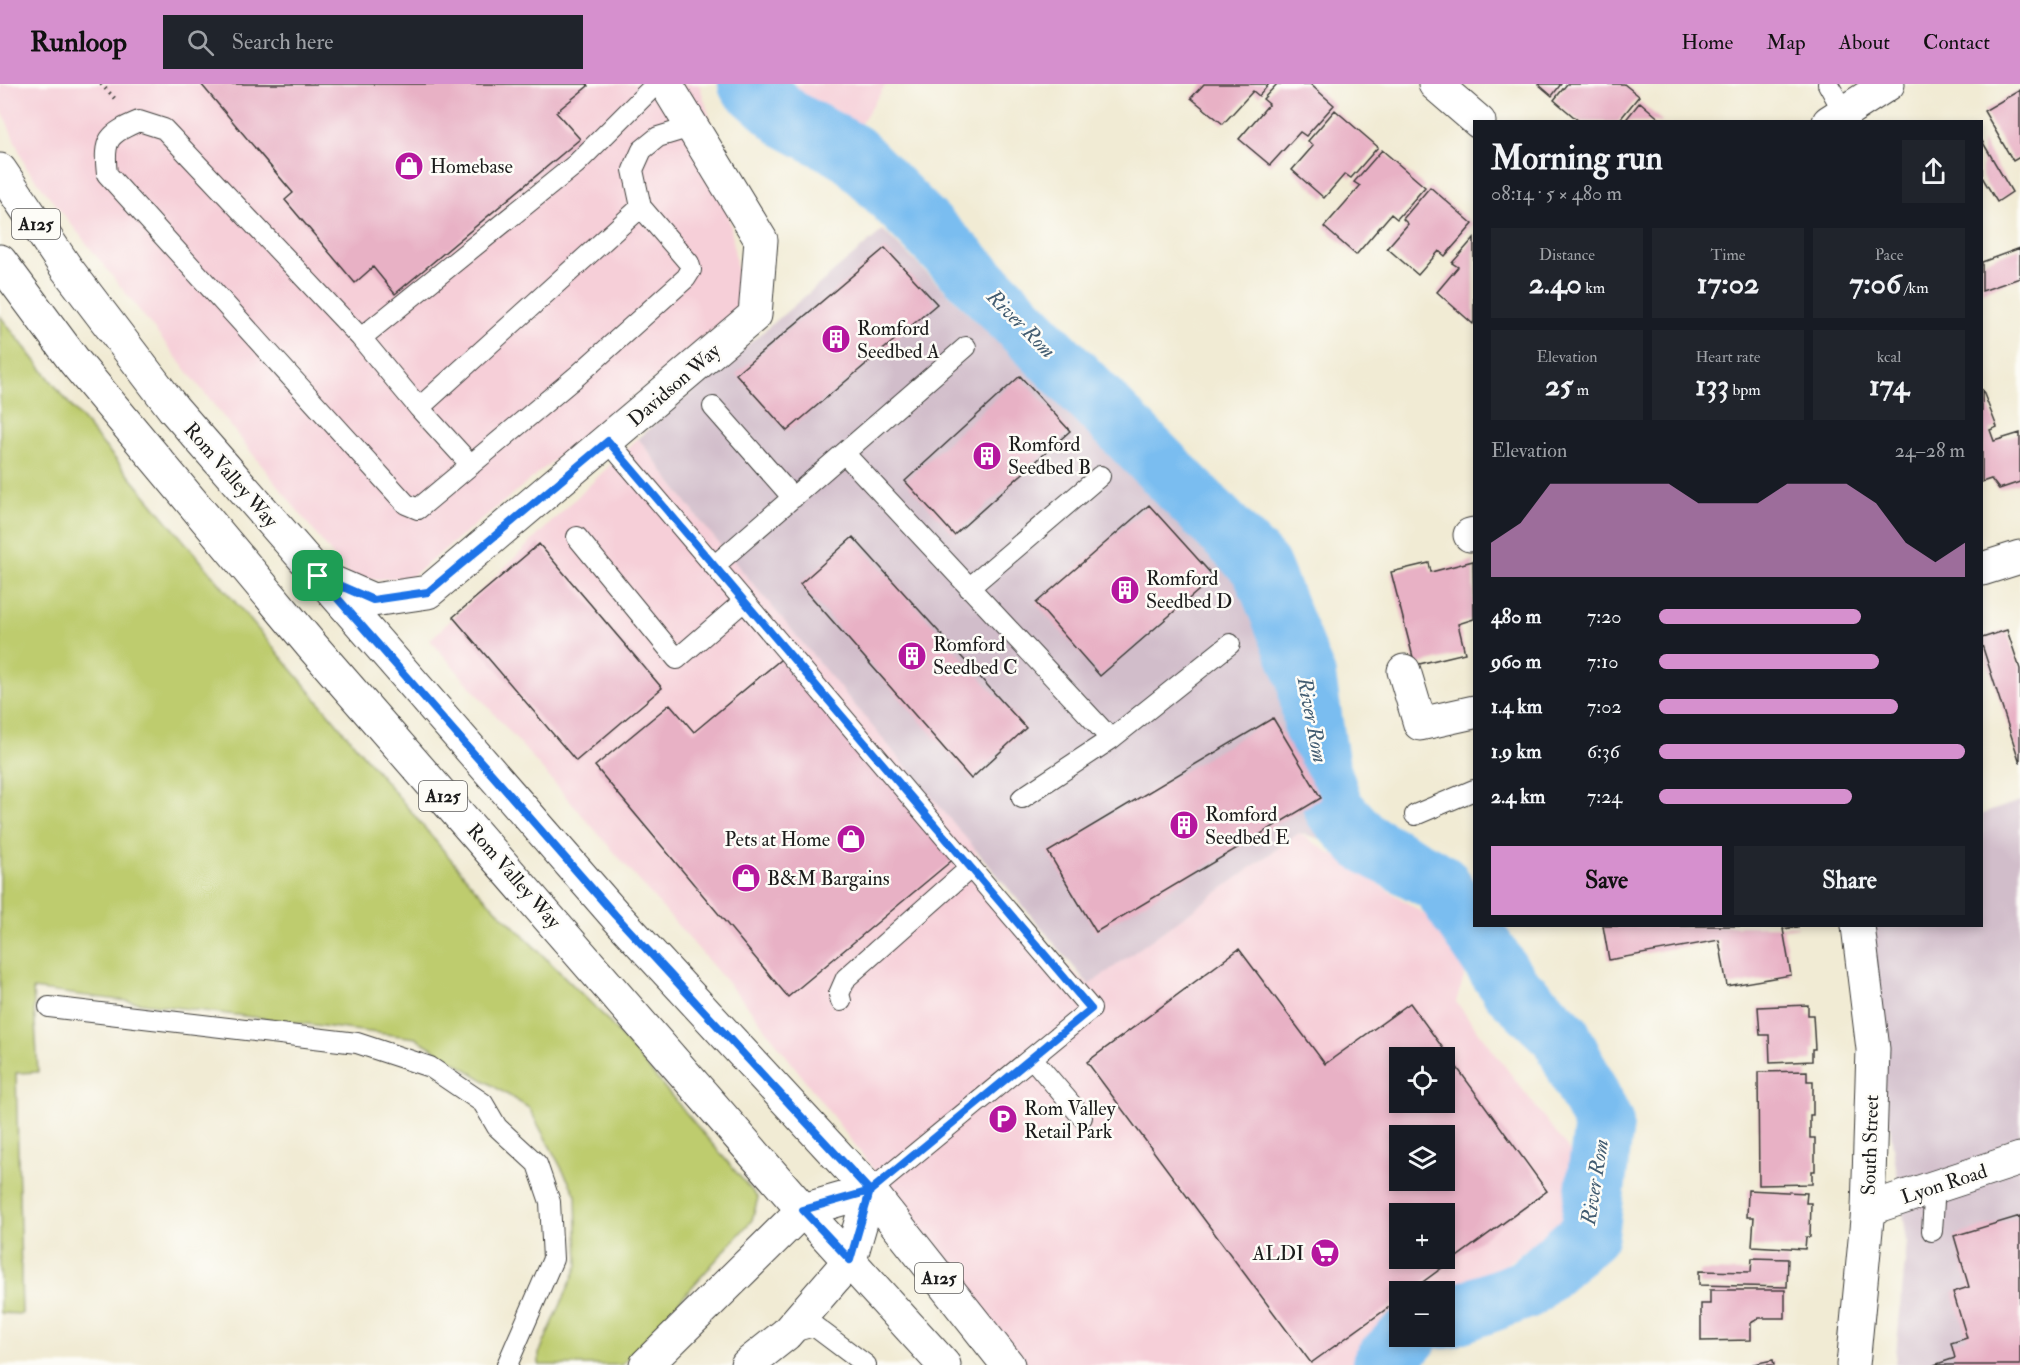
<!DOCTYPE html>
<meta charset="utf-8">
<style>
body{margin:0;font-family:"IM FELL Double Pica",serif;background:#20242c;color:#f1f3f6;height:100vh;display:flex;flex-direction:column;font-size:22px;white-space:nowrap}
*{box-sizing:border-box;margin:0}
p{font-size:20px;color:#9ea1a6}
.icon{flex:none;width:33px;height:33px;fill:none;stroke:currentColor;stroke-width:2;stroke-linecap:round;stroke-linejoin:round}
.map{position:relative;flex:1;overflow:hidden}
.sheet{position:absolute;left:1473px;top:36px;width:510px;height:807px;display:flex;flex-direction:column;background:#171b24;border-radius:0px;box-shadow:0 3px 9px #0003}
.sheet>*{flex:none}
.fabs{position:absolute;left:1389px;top:963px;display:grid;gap:12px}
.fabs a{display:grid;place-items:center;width:66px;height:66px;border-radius:0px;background:#171b24;box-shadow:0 3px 9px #0003;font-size:30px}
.pin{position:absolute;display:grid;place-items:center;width:51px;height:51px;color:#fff;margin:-26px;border-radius:12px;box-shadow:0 3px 9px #0006}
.round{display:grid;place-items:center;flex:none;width:63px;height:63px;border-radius:0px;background:#20242c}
.headline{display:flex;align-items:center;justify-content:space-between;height:102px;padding:0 18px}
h1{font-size:33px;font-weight:800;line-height:45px}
.metrics{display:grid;grid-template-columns:repeat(3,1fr);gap:9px;height:102px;padding:6px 18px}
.metrics div{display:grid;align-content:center;border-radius:0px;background:#20242c;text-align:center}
.metrics b{font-size:30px;font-weight:800}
.metrics small{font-size:16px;font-weight:400}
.metrics p{font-size:16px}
.chart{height:168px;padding:12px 18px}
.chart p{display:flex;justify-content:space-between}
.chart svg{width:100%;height:108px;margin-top:6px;fill:#d690ce;opacity:.7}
.cta{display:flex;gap:12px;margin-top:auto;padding:12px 18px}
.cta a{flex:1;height:69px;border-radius:0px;background:#d690ce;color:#111;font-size:24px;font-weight:800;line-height:69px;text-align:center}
.cta a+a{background:#20242c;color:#f1f3f6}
ul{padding:0 18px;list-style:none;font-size:20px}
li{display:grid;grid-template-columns:96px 72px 1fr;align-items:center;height:45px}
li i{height:15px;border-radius:8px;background:#d690ce}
header{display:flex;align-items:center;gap:36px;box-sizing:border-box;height:84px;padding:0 30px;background:#d690ce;color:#111}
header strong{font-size:28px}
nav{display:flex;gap:33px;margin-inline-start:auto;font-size:21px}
.search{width:420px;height:54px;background:#20242c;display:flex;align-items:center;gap:15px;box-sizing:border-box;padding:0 21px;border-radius:0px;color:#9ea1a6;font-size:22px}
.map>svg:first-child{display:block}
</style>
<header>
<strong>Runloop</strong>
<div class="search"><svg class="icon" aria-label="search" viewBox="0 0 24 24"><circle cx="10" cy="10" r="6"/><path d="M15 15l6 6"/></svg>Search here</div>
<nav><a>Home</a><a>Map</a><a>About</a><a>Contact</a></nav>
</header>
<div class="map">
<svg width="2020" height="1281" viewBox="0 0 2020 1281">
<rect width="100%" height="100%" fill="#fdfcf7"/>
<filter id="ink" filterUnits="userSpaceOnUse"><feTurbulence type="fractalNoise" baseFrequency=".0167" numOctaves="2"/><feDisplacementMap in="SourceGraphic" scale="12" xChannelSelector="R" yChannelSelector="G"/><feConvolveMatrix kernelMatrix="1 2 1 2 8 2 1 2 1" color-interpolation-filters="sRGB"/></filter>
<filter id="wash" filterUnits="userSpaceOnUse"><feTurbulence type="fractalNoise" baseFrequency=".008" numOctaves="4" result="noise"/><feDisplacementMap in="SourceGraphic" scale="24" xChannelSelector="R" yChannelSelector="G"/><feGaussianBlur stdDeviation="1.35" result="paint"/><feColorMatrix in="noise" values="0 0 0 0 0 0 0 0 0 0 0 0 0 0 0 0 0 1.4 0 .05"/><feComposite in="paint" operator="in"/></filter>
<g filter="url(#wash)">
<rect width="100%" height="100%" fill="#f1ebd4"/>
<path fill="#f6cfd8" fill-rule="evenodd" d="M0,0H699L709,30L731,144L742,223L411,493L353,497L26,83L0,22Z
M776,0H886L851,55Z
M638,354L702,439L971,758L1009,830L1088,901L1299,749L1474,862L1456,918L1600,1107L1445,1228L1444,1208H1400V1252L1412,1253L1376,1281H1023L752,927L430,556ZM1400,974H1444V1018H1400ZM1400,1052H1444V1096H1400ZM1400,1130H1444V1174H1400Z"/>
<path fill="#d1bdca" d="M883,146L1257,513L1302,632L1321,755L1299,749L1089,901L702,439L638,354Z
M2020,717V1281H1895L1907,1157L1860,842H1982V730Z"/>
<path fill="#becc6e" stroke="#6d7445" stroke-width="1.5" d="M0,232L75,327L475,804L603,931L758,1114L752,1136L622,1281H539V1270L578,1181L576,1111L529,1024L416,954L33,905L38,988L16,989L22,1230L0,1229Z"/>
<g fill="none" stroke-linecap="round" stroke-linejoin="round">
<path stroke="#7abdf0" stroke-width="60" d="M748,0L788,35L852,69L1261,483L1306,593L1320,684L1334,725L1364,758L1440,799L1510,903L1561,952L1604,1040L1589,1150L1526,1205L1444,1235
M1383,1281V1278L1409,1252"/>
</g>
<g id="blocks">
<path fill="#e8b1c5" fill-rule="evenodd" d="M201,0H587L588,2L556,28L580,55L395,210L373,183L355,199L285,116L293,109Z
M1204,0H1269L1259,12L1253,7L1223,40L1191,14Z
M1277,0H1310L1334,21L1306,52L1300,48L1270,81L1239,55L1269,20L1263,15Z
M1538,0H1561L1552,12Z
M1567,0H1624L1639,12L1618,38H1580L1554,16Z
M2020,6V73L2013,77L1984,27Z
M1640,18L1663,38H1624Z
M1335,26L1378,63L1351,94L1345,90L1324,114L1292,86L1313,62L1308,57Z
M1982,57L2012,108L1997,118L1982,93Z
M1382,66L1425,103L1397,135L1391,130L1356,171L1324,143L1360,102L1354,98Z
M1430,103L1473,140L1445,172L1439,167L1418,191L1387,164L1408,140L1403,135Z
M1474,154V237L1473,240L1437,208L1458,183L1452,179Z
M885,164L937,220L787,347L736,290Z
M2020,164V194L1982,207V178Z
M1020,292L1070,347L954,451L905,397Z
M1982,305L1997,343L1990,346L1994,357L2020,349V398L1999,405L1991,395L1982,398Z
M1149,421L1214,493L1100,592L1036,519Z
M853,453L1026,644L971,695L800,500Z
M539,460L662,604L576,677L453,533Z
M1473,477L1474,535L1458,540L1465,569L1415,581L1391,488L1429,479L1431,488Z
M2007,546L2020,585V679L1982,561V554Z
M786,571L956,773L788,913L595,682L670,620L694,648Z
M1273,634L1321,714L1096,848L1048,768Z
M1603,842H1798V843L1783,845L1791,891L1727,902L1719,856L1609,876Z
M1239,865L1325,980L1410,919L1547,1107L1409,1208H1400V1215L1311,1279L1087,978ZM1400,974H1444V1018H1400ZM1400,1052H1444V1096H1400ZM1400,1130H1444V1174H1400Z
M1808,921V931H1813L1815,965H1812V977L1770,979L1769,951H1760L1758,923Z
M1807,987V997H1813V1031H1810V1054H1815V1087H1812V1100L1759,1101L1758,988Z
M1748,1106L1807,1109L1806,1119H1811L1810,1153H1806L1805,1165L1752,1162L1754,1133H1747Z
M2020,1132V1281H1934L1955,1274L1951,1259L1967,1254L1953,1208L1969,1203L1954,1152Z
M1752,1174L1788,1175L1787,1203L1699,1201V1187L1751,1188Z
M1710,1206H1785V1234H1759L1751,1239V1256L1701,1257V1220H1710Z
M1773,1276L1774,1281H1753V1280Z"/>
</g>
</g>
<g filter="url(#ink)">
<use href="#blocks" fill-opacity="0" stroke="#3c3b38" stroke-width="1.5"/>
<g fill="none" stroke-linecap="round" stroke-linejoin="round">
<g stroke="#3c3b38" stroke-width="22">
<path id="lane" d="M656,0L576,80L361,254L164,45L139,37C108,50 103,55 107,90L406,420L418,425L578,291L686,194L691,186L689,179L641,123L633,86L642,66L658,53L691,43
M1828,0L1843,27
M361,254L419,324L641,123
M713,323L793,414
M419,324L471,381
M608,357L1091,925L870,1107
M844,369L1111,655L1230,560
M577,453L677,575L744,517
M714,482L966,263
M969,504L1100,392
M1022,714L1111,655
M1415,731L1474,706
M841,917L839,910L846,894L970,784
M49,923L357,959L430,983L483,1019L497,1043L537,1080L550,1118L553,1175L507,1281
M1032,974L1082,1033
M1932,1147L1935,1102
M789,1249L814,1242L866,1281"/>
</g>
<g stroke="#3c3b38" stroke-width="35">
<path id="street" d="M1470,451L1474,450
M1982,485L2020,473
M318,492L373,516L428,508L755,231L761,156L666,0
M1404,587L1420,640L1474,628
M1868,1125L2020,1075
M646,1281L803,1126L870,1107
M747,1281L786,1250L850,1176L870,1107"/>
</g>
<g stroke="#3c3b38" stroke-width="35">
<path id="secondary" d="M1435,0L1479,38
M1829,38L1888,0
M1853,1281L1868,1125L1873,965L1858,842"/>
</g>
<g stroke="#3c3b38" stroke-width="35">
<path id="primary" d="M0,86L67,185L173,324L615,831L870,1107L1008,1281
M0,177L75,278L312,562L803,1126L944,1281"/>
</g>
<path stroke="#3c3b38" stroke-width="4" stroke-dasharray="1.5 4.5" stroke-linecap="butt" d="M101,0L117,17"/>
<use href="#lane" stroke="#fff" stroke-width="20"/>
<use href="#street" stroke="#fff" stroke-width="33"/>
<use href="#secondary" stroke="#fff" stroke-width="33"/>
<use href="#primary" stroke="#fff" stroke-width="33"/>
</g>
</g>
<g fill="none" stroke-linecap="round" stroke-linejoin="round" filter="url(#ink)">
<g stroke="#fff" stroke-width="12">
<path id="route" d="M318,492L615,831L870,1107L803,1126L850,1176L870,1107L1091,925L608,357L428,508L373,516L318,492"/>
</g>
<use href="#route" stroke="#1a73e8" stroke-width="8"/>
</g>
<defs>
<g id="shop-disc" transform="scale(1.5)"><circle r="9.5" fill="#b5179e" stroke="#fdfcf7"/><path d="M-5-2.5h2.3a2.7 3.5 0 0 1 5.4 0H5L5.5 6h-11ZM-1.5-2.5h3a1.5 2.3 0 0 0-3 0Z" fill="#fff"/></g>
<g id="building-disc" transform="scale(1.5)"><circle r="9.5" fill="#b5179e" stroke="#fdfcf7"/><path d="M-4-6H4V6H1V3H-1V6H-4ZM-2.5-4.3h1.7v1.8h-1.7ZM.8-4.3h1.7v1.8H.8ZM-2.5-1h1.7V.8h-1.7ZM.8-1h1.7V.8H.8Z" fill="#fff"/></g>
<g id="parking-disc" transform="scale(1.5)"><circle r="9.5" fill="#b5179e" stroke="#fdfcf7"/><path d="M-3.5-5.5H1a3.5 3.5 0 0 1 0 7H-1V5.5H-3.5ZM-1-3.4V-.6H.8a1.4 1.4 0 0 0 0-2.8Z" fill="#fff"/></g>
<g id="supermarket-disc" transform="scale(1.5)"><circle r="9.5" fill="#b5179e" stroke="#fdfcf7"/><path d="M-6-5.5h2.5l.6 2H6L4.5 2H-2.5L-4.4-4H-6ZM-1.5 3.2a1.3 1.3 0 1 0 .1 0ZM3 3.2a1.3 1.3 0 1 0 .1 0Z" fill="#fff"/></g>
</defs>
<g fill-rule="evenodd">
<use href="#shop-disc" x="409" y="82"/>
<use href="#building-disc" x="836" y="255"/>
<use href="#building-disc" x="987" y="372"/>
<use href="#building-disc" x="1125" y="506"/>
<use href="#building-disc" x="912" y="572"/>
<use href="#building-disc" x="1184" y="741"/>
<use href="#shop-disc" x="851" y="755"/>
<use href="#shop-disc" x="746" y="794"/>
<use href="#parking-disc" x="1003" y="1035"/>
<use href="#supermarket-disc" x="1325" y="1169"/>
</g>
<g text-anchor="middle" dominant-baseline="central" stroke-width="5" stroke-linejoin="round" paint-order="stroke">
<g fill="#fdfcf7" stroke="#605f5e" stroke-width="1.5">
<rect x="12" y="125" width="48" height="30" rx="4.5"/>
<rect x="419" y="697" width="48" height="30" rx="4.5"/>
<rect x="915" y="1179" width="48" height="30" rx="4.5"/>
</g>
<g font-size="18" font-weight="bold" fill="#1c1c1c">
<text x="36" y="140">A125</text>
<text x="443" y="712">A125</text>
<text x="939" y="1194">A125</text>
</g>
<g font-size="20" fill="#1c1c1c" stroke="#fdfcf7" text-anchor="start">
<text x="430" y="82">Homebase</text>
<text x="857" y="244">Romford<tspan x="857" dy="23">Seedbed A</tspan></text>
<text x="1008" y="360">Romford<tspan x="1008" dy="23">Seedbed B</tspan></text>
<text x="1146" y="494">Romford<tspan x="1146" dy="23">Seedbed D</tspan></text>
<text x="933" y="560">Romford<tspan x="933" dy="23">Seedbed C</tspan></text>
<text x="1205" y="730">Romford<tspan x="1205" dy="23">Seedbed E</tspan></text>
<text x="830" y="755" text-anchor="end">Pets at Home</text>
<text x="767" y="794">B&amp;M Bargains</text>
<text x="1024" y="1024">Rom Valley<tspan x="1024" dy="23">Retail Park</tspan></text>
<text x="1304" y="1169" text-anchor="end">ALDI</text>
</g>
<g font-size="20" fill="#1c1c1c" stroke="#fdfcf7">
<text transform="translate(674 301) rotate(-41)">Davidson Way</text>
<text transform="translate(231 391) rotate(49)">Rom Valley Way</text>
<text transform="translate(514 792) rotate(49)">Rom Valley Way</text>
<text transform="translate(1870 1061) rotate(-88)">South Street</text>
<text transform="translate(1944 1100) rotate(-18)">Lyon Road</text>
</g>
<g font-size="21" font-style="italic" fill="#425c71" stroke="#fdfcf7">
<text transform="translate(1021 240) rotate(45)">River Rom</text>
<text transform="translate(1312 636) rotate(79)">River Rom</text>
<text transform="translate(1595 1098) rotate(-81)">River Rom</text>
</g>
</g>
</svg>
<div class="fabs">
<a><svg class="icon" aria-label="locate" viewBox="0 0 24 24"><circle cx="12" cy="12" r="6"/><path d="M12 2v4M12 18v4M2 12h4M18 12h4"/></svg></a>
<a><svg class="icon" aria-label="layers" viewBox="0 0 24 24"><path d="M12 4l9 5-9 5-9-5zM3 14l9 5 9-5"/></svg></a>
<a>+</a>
<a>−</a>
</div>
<div class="pin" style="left:318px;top:492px;background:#1e9e55"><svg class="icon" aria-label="arrive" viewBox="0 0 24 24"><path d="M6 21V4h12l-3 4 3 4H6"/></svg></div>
<section class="sheet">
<div class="headline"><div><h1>Morning run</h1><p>08:14 · 5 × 480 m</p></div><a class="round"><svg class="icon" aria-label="share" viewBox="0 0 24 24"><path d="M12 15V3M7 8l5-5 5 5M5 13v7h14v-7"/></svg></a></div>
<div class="metrics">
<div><p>Distance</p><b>2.40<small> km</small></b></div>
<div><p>Time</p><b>17:02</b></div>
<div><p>Pace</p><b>7:06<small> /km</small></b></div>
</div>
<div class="metrics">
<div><p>Elevation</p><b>25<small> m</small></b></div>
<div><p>Heart rate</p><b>133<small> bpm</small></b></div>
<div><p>kcal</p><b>174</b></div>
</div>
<div class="chart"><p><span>Elevation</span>24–28 m</p>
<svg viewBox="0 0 160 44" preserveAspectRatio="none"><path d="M0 44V30L10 22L20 6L30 6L40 6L50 6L60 6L70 14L80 14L90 14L100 6L110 6L120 6L130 14L140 30L150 38L160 30V44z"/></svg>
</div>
<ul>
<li><b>480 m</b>7:20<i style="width:66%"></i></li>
<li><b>960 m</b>7:10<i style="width:72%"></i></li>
<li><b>1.4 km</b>7:02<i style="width:78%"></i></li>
<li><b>1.9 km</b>6:36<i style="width:100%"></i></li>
<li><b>2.4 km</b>7:24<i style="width:63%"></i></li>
</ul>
<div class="cta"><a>Save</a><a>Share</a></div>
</section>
</div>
